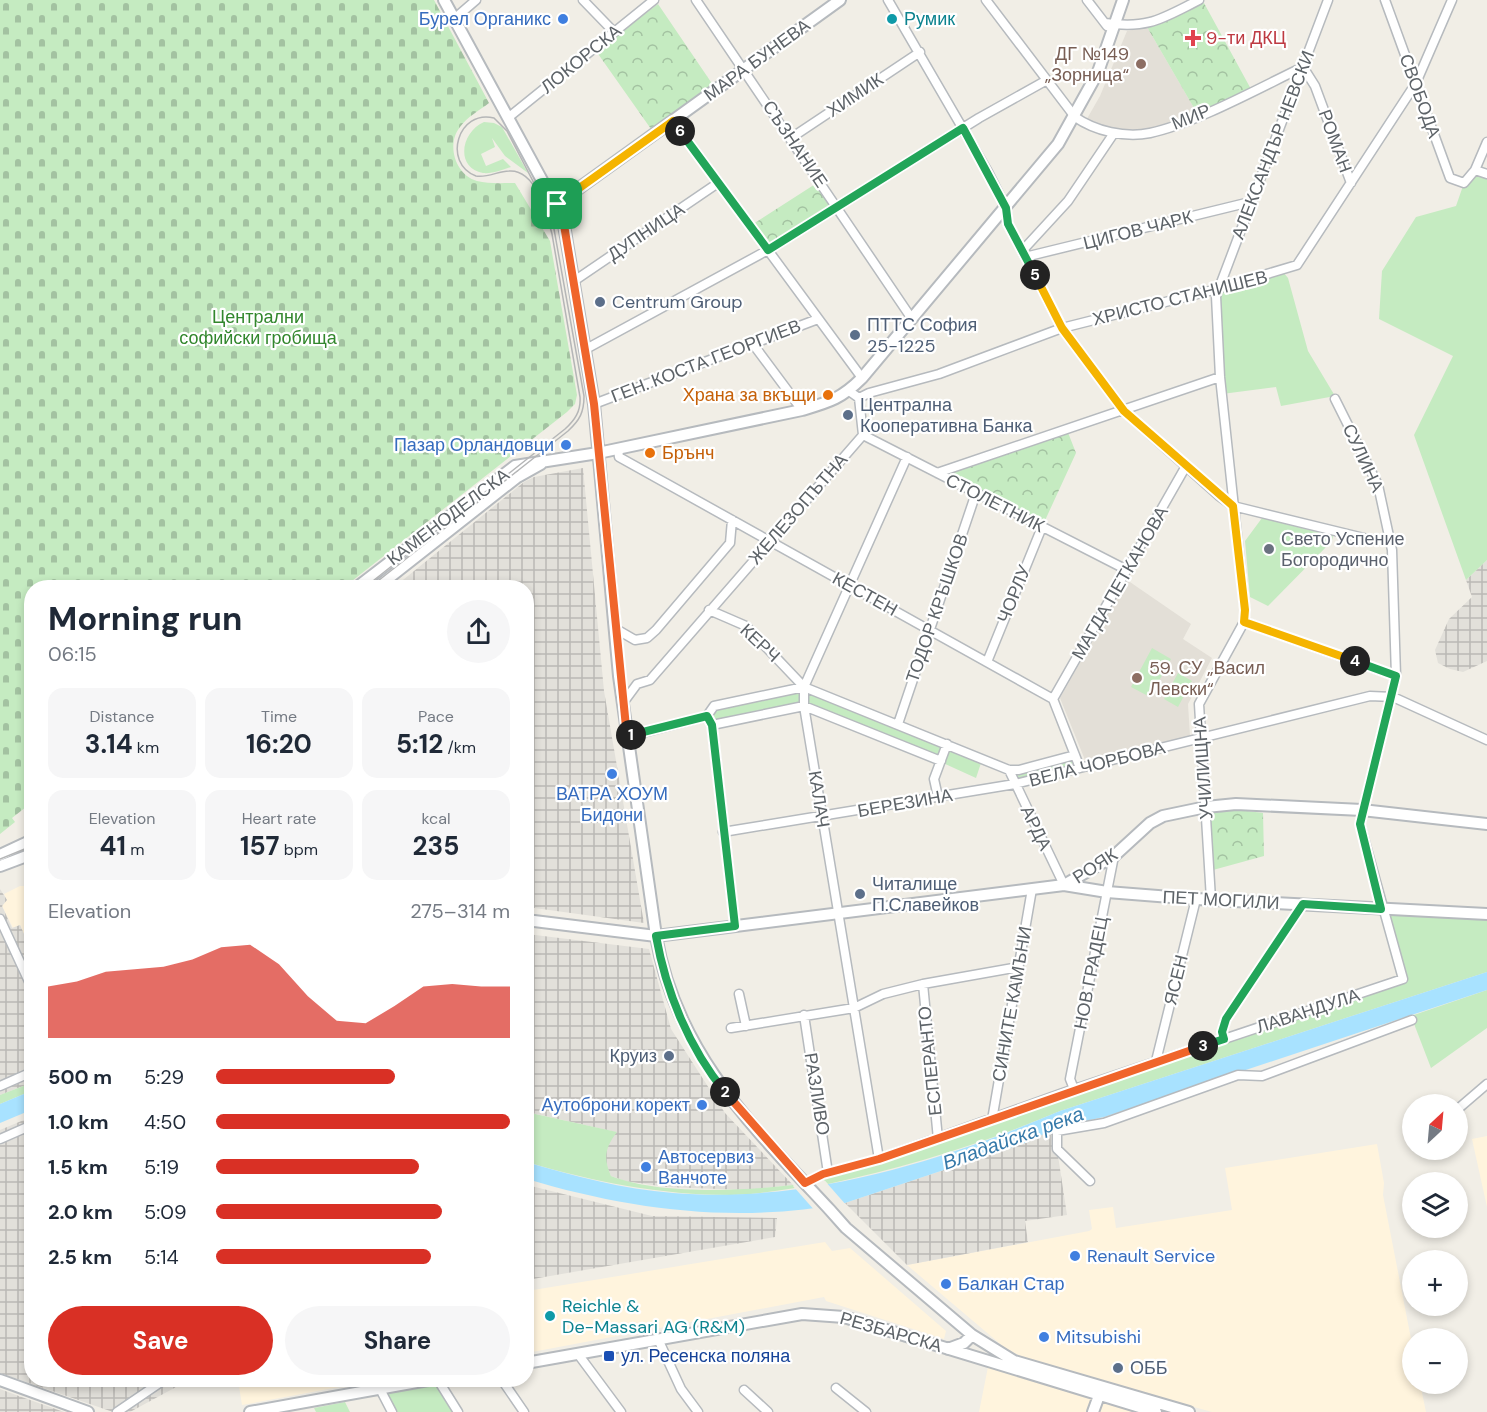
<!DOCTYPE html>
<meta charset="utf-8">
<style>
body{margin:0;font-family:"DM Sans",sans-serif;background:#f6f6f7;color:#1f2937;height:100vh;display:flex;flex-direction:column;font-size:22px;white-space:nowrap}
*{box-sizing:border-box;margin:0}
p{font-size:20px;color:#747a83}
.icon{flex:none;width:33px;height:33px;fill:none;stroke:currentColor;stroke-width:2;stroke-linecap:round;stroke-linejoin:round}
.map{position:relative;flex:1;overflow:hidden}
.drawer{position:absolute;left:24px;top:580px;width:510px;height:807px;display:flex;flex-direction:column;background:#fff;border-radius:24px;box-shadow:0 3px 9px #0003}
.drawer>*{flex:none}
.needle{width:39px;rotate:26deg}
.tools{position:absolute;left:1402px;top:1094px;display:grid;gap:12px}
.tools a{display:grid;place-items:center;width:66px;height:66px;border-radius:50%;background:#fff;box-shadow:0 3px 9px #0003;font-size:30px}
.pin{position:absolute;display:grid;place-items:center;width:51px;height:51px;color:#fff;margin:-26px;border-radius:12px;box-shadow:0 3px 9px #0006}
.km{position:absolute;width:30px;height:30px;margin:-15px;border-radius:50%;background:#222;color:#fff;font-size:16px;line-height:30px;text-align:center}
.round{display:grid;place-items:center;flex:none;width:63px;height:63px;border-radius:32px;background:#f6f6f7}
.headline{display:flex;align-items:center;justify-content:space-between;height:102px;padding:0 24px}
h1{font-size:33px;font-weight:700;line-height:45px}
.stats{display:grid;grid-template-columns:repeat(3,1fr);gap:9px;height:102px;padding:6px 24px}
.stats div{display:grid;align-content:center;border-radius:15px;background:#f6f6f7;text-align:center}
.stats b{font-size:26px;font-weight:700}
.stats small{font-size:16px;font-weight:400}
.stats p{font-size:16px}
.chart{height:168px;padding:12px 24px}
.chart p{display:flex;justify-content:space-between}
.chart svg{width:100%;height:108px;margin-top:6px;fill:#d93025;opacity:.7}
.primary-button{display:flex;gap:12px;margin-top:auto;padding:12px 24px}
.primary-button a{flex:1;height:69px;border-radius:36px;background:#d93025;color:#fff;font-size:24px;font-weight:700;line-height:69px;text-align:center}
.primary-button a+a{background:#f6f6f7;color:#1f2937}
ul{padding:0 24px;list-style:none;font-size:20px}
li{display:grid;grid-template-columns:96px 72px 1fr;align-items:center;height:45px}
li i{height:15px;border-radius:8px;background:#d93025}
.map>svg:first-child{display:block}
</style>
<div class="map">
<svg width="1487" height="1412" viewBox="0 0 1487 1412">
<defs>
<pattern id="industrial-grid" width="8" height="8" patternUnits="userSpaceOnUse" patternTransform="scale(1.5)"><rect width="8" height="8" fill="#e2e0da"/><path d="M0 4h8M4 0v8" fill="none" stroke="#bab9b5"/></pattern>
<pattern id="cemetery-stones" width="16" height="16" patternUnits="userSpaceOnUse" patternTransform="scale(1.5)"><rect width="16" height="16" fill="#c5ebc1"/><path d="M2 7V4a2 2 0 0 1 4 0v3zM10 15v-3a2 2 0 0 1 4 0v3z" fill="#a3c2a1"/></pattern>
<pattern id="park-crowns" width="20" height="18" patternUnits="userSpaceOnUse" patternTransform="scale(1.5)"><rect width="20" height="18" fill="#c5ebc1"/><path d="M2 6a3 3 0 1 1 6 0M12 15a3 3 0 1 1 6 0" fill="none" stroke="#a3c2a1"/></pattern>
</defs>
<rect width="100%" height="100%" fill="#f1eee6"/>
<path fill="#fff4dd" d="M20,886H31V952L20,925L13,928L2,906L7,900L4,894Z
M1487,1136V1207L1472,1139Z
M1377,1144L1384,1183L1383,1195L1413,1349V1383H1420L1426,1412H1212L1032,1362L1005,1348L907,1265L1089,1231L1092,1229L1089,1210L1113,1207L1116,1228L1232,1210L1225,1168Z
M825,1242L832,1251L850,1248L946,1331L944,1339L826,1301L824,1297L527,1353V1291Z
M988,1367L1133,1412H979Z
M238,1380H377L242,1405Z"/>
<path fill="url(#industrial-grid)" d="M583,468L604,691L644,923L527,907L526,588H393L524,482L534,477Z
M1487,560V661L1463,672L1450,669L1438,663L1435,650L1449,619L1472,597L1466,580Z
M0,889L7,900L2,906L12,928L20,925L32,952L31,1083L0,1095Z
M527,934L649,949L671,1029L725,1113L793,1185L747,1190L666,1187L625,1181L611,1176L604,1160L607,1145L616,1132L527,1112Z
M31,1117L32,1380H189L130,1412H113L0,1373V1130Z
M1057,1127V1149L1067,1215L1025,1221L1028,1242L907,1265L845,1203L1028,1142Z
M527,1185L652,1216L777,1218L775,1237L527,1280Z
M0,1389L16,1395L64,1412H0Z"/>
<path fill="#e3dfd7" d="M1147,27L1198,115L1148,133H1114L1084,124L1100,96L1127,31Z
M1127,580L1191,624L1183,639L1212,658L1188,704L1190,736L1085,760L1060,698Z"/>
<path fill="#c5ebc1" d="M484,122L494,123L502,127L528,173L505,156L492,138L495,147L481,154L486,166L503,159L511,167C502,170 492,174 483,173C454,167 462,131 484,122Z
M1475,170L1487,174V560L1466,580L1414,435L1453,356L1379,319L1382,271L1416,217L1456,206L1464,183Z
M1283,272L1288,278L1308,351L1335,396L1281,406L1276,387L1222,394L1217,289Z
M1262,518L1333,536L1332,541L1268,606L1250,597L1245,541Z
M1152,648L1171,659L1150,697L1131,687Z
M1178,673L1192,681L1178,707L1164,699Z
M804,687L947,744L941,761L804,706L712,725L710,709Z
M948,749L981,763L976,778L943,763Z
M1074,759L1071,767L1017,779L1018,773Z
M1381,909L1487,914V972L1060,1111C985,1143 907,1167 828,1184L824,1180L805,1183L1402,979Z
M1487,990V1028L1431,1068L1411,1016Z
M31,1083V1091L0,1104V1095Z
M526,1112L617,1132C605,1148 603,1158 611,1176C660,1195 741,1191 793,1185L795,1188C774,1191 752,1195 731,1195C660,1195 594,1182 527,1162Z
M428,1380H438L458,1412H392L380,1389Z
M345,1402L350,1412H316L314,1408Z"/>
<path fill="url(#cemetery-stones)" d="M0,0H434L489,103C480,110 467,117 460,127C446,144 455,175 477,181C488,184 503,183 515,183L550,241L577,395L575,404L567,412L343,588H32L31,813L26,807L12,818L15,822L0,834Z"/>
<path fill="url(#park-crowns)" d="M1204,3L1252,91L1198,115L1147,27Z
M658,4L713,85L651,129L596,51Z
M820,181L837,207L768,250L750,226Z
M1067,430L1076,453L1042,527L937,473Z
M1240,810L1263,813L1264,856L1213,870L1210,813Z"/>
<path fill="#a8e2ff" d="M1487,972V990L1104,1117L1057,1127L1028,1142L845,1203C738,1224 630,1210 527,1179L526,1162C575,1176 622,1189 673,1193C804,1204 940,1162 1060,1111Z
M31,1091V1110L0,1123V1104Z"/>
<path fill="#f1eee6" d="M825,1181L847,1206L816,1212L793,1186Z"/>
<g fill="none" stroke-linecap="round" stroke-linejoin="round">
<g stroke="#b6babe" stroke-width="11">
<path id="minor" d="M583,0L614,32
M696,0L912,319
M888,0L988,172L1006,208L1008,224L1062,328L1124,411L1219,496L1233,506L1372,540L1391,541
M986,0L1075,117C1095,131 1125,138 1150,133C1196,123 1259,88 1303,67L1315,86L1351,183
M1087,0L1107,26
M1385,0L1450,178L1464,183L1475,170L1487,142
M454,19L476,0
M1105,23C1149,29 1161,19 1199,0
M509,117L654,0
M673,121L862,378
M791,138L920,52
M1475,170L1487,174
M1022,251L1068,201L1114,133
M1025,257L1250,202
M574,281L718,183
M753,344L802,410
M586,349L768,250L979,118L1047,80
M849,391L859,398L869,393L939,374L1062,328L1217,289L1297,265L1416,83L1452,0
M594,404L818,319
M863,435L1127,570
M618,449L619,457L1053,699L1080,768
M937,473L1220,377
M709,610L746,626L804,687
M1244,622L1396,676
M616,629L635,640L647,638L656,630L730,543L732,520
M987,662L1042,527
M1053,699L1186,466
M623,703L637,684L650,680L863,435L859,398
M707,716L712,725L804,706L941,761
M898,724L976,493
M712,725L735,926
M627,737L707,716L714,706L804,687L1009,770H1019L1075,755
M1009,770L1064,885
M938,797L934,779L947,744
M723,832L1015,784L1370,696L1393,697L1487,740
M1211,899L1199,704L1244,622L1245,610L1220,377L1216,296L1328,0
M0,919L32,988
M923,984L938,1139
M739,994L746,1026
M804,1015L828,1173
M731,1028L854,1008L883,994L923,984L1019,967
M1224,1039L1222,1032L1226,1019L1303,904
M1156,1061L1196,899
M0,1086L32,1072
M1074,1089L1070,1079L1114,856
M1459,1108L1487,1084
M992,1120L1032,889
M0,1139L32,1125
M879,1159L804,706V687L907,457
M1090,1181L1057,1149V1131L1104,1123L1238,1075L1262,1076L1412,1020
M805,1183L823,1174L879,1159L1063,1093L1403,979L1360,824L1396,676L1392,550L1378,485L1335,399
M658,1339L681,1389L698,1412
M578,1354L621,1412
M438,1380L458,1412
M502,1380L524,1412
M836,1388L866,1412
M380,1389L392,1412
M744,1390L768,1412
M117,1412L164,1380"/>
</g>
<g stroke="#b6babe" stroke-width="14">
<path id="tertiary" d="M444,0L563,219L594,404L619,676L656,936C676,1053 753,1127 830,1210L846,1228L972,1335L1014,1361L1189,1412
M557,204L840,0
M356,588L515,466L598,453L802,410C829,402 841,399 862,378L1058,144L1098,72L1123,0
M376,588L516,478L541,464
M0,855L32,840
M0,866L32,854
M1064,885L1107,892L1196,899L1487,914
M526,920L656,936L1064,885L1114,856L1150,823L1163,816L1206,807L1236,804L1362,810L1487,824
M948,1349L964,1343L972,1335
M526,1363L802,1314L844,1317L1156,1412
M0,1380L88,1412
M250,1412L428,1380
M1093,1412L1101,1390"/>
</g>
<use href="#minor" stroke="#fff" stroke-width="8"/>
<use href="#tertiary" stroke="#fff" stroke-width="10"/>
<path stroke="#b5b6b7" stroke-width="1.5" d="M364,588L565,429C575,420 581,411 580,397L552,234C547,214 536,169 509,171C498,171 488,178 476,176C442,163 458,109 494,118L507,131L552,218L584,396C584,412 580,420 568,431L369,588
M0,859L32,846"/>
</g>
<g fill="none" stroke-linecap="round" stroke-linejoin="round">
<g stroke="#fff" stroke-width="12">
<path id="split-1" d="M557,204L563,219L594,404L627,737L631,735"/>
</g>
<g stroke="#fff" stroke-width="12">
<path id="split-2" d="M631,735L707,716L712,725L735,926L656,936C666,992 689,1048 725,1092"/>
</g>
<g stroke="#fff" stroke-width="12">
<path id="split-3" d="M725,1092L805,1183L823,1174L879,1159L1203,1046"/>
</g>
<g stroke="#fff" stroke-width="12">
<path id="split-4" d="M1203,1046L1224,1039L1222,1032L1226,1019L1303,904L1381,909L1360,824L1396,676L1355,661"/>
</g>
<g stroke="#fff" stroke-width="12">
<path id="split-5" d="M1035,275L1062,328L1124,411L1233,506L1245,610L1244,622L1355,661"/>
</g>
<g stroke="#fff" stroke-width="12">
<path id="split-6" d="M680,131L768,250L963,128L1006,208L1008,224L1035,275"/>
</g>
<g stroke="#fff" stroke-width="12">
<path id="split-7" d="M557,204L673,121L680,131"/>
</g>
<use href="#split-1" stroke="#f0652b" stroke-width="8"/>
<use href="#split-2" stroke="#22a559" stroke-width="8"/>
<use href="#split-3" stroke="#f0652b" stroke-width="8"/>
<use href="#split-4" stroke="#22a559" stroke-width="8"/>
<use href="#split-5" stroke="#f5b400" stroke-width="8"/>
<use href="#split-6" stroke="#22a559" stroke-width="8"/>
<use href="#split-7" stroke="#f5b400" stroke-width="8"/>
</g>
<g fill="#3f7fe0" stroke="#fff" stroke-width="2">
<circle cx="563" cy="19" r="6"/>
<circle cx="566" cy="445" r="6"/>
<circle cx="612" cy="774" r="6"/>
<circle cx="702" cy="1105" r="6"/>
<circle cx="646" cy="1167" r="6"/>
<circle cx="1075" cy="1256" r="6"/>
<circle cx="946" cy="1284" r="6"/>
<circle cx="1044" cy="1337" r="6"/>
</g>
<g fill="#0f9aa8" stroke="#fff" stroke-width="2">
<circle cx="892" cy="19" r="6"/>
<circle cx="550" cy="1316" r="6"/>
</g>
<path fill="#e0444e" stroke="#fff" stroke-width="2" d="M1190 29h6v6h6v6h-6v6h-6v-6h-6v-6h6z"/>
<g fill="#8d6e63" stroke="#fff" stroke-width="2">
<circle cx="1141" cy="64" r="6"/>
<circle cx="1137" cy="678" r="6"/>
</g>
<g fill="#5c6f8a" stroke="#fff" stroke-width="2">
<circle cx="600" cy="302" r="6"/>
<circle cx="855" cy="335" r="6"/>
<circle cx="848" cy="415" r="6"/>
<circle cx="860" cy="894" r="6"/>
<circle cx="669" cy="1056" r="6"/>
<circle cx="1118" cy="1368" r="6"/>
</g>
<g fill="#e8710a" stroke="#fff" stroke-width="2">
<circle cx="828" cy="395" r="6"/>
<circle cx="650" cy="453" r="6"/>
</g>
<circle fill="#6b7280" stroke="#fff" stroke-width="2" cx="1269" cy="549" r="6"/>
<rect fill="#1a4fb4" stroke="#fff" stroke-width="2" x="603" y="1350" width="12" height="12" rx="3"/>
<g text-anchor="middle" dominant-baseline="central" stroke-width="4.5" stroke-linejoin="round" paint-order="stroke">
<g font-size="18" fill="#366cbe" stroke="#fff" text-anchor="start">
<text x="551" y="19" text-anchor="end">Бурел Органикс</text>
<text x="554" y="445" text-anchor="end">Пазар Орландовци</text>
<text x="612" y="794" text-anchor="middle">ВАТРА ХОУМ<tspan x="612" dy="21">Бидони</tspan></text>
<text x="690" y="1105" text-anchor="end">Аутоброни корект</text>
<text x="658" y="1157">Автосервиз<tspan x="658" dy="21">Ванчоте</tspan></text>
<text x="1087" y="1256">Renault Service</text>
<text x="958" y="1284">Балкан Стар</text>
<text x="1056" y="1337">Mitsubishi</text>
</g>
<g font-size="18" fill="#0d838f" stroke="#fff" text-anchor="start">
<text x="904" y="19">Румик</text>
<text x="562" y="1306">Reichle &amp;<tspan x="562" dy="21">De-Massari AG (R&amp;M)</tspan></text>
</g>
<g font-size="18" fill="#be3a42" stroke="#fff" text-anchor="start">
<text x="1206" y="38">9-ти ДКЦ</text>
</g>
<g font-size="18" fill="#785e54" stroke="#fff" text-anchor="end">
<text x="1129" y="54">ДГ №149<tspan x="1129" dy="21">„Зорница“</tspan></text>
<text x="1149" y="668" text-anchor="start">59. СУ „Васил<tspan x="1149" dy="21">Левски“</tspan></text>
</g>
<g font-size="18" fill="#5d6368" stroke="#fff">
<text transform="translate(581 59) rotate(-39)">ЛОКОРСКА</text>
<text transform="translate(757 60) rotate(-36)">МАРА БУНЕВА</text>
<text transform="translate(855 95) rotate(-34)">ХИМИК</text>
<text transform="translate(1420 96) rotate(70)">СВОБОДА</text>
<text transform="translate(1191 117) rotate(-22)">МИР</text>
<text transform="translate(1335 141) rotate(70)">РОМАН</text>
<text transform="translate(795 144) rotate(56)">СЪЗНАНИЕ</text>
<text transform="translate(1273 145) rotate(-69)">АЛЕКСАНДЪР НЕВСКИ</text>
<text transform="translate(1138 230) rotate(-14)">ЦИГОВ ЧАРК</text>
<text transform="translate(646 232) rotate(-34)">ДУПНИЦА</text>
<text transform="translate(1180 298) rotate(-14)">ХРИСТО СТАНИШЕВ</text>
<text transform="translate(706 361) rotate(-21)">ГЕН. КОСТА ГЕОРГИЕВ</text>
<text transform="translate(1363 458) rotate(65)">СУЛИНА</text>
<text transform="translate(995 503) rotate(27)">СТОЛЕТНИК</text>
<text transform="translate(798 509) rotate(-49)">ЖЕЛЕЗОПЪТНА</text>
<text transform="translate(448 517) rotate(-37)">КАМЕНОДЕЛСКА</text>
<text transform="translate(1120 583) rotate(-60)">МАГДА ПЕТКАНОВА</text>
<text transform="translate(865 594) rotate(29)">КЕСТЕН</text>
<text transform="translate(1014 594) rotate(-68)">ЧОРЛУ</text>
<text transform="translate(937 608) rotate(-71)">ТОДОР КРЪШКОВ</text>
<text transform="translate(760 643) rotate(43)">КЕРЧ</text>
<text transform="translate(1097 764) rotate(-14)">ВЕЛА ЧОРБОВА</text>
<text transform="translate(1203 768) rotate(-94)">УЧИЛИЩНА</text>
<text transform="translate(819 799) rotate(81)">КАЛАЧ</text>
<text transform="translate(905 803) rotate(-10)">БЕРЕЗИНА</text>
<text transform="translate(1036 828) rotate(64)">АРДА</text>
<text transform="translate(1095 866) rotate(-33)">РОЯК</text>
<text transform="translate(1221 900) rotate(3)">ПЕТ МОГИЛИ</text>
<text transform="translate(1091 973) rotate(-79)">НОВ ГРАДЕЦ</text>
<text transform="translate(1176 980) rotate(-76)">ЯСЕН</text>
<text transform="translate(1012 1004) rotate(-80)">СИНИТЕ КАМЪНИ</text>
<text transform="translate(1308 1011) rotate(-18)">ЛАВАНДУЛА</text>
<text transform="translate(930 1061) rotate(-96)">ЕСПЕРАНТО</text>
<text transform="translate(817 1094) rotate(81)">РАЗЛИВО</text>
<text transform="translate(891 1332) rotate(16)">РЕЗБАРСКА</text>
</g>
<g font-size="18" fill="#4e5e75" stroke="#fff" text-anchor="start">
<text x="612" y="302">Centrum Group</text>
<text x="867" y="325">ПТТС София<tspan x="867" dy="21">25-1225</tspan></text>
<text x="860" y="405">Централна<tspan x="860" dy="21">Кооперативна Банка</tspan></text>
<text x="872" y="884">Читалище<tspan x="872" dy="21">П.Славейков</tspan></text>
<text x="657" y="1056" text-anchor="end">Круиз</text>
<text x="1130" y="1368">ОББ</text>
</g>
<g font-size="18" fill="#32872d" stroke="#fff">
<text x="258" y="317">Централни<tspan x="258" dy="21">софийски гробища</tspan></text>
</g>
<g font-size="18" fill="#c56008" stroke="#fff" text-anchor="end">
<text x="816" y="395">Храна за вкъщи</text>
<text x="662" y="453" text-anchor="start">Брънч</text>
</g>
<g font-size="18" fill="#5b616d" stroke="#fff" text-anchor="start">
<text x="1281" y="539">Свето Успение<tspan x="1281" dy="21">Богородично</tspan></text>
</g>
<g font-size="18" fill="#164399" stroke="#fff" text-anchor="start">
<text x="621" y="1356">ул. Ресенска поляна</text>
</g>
<g font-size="20" font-style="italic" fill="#3579a9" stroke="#fff">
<text transform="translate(1013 1138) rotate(-20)">Владайска река</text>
</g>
</g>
</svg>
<div class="tools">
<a><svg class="needle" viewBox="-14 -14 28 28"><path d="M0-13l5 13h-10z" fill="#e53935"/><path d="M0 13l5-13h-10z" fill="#747a83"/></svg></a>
<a><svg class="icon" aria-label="layers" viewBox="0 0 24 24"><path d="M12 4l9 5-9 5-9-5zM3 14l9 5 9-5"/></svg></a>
<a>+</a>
<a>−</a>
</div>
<div class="pin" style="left:557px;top:204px;background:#1e9e55"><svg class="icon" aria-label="arrive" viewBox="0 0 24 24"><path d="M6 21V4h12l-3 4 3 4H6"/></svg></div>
<b class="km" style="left:631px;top:735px">1</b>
<b class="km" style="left:725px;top:1092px">2</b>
<b class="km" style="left:1203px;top:1046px">3</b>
<b class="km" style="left:1355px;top:661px">4</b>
<b class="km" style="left:1035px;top:275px">5</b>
<b class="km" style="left:680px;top:131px">6</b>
<section class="drawer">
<div class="headline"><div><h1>Morning run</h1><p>06:15</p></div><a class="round"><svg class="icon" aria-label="share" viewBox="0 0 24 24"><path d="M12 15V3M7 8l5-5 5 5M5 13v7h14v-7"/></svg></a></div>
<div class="stats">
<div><p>Distance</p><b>3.14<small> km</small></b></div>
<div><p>Time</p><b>16:20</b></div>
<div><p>Pace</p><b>5:12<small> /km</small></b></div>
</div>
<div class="stats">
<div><p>Elevation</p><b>41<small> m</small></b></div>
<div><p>Heart rate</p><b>157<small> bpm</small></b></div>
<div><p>kcal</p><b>235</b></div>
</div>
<div class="chart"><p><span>Elevation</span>275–314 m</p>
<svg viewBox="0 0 160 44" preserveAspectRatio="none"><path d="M0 44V23L10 21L20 17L30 16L40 15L50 12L60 7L70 6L80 14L90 27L100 37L110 38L120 31L130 23L140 22L150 23L160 23V44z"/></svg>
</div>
<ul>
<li><b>500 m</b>5:29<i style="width:61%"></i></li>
<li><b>1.0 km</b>4:50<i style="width:100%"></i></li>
<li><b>1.5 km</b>5:19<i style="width:69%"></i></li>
<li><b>2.0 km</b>5:09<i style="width:77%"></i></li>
<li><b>2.5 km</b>5:14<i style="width:73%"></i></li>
</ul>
<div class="primary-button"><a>Save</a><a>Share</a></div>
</section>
</div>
